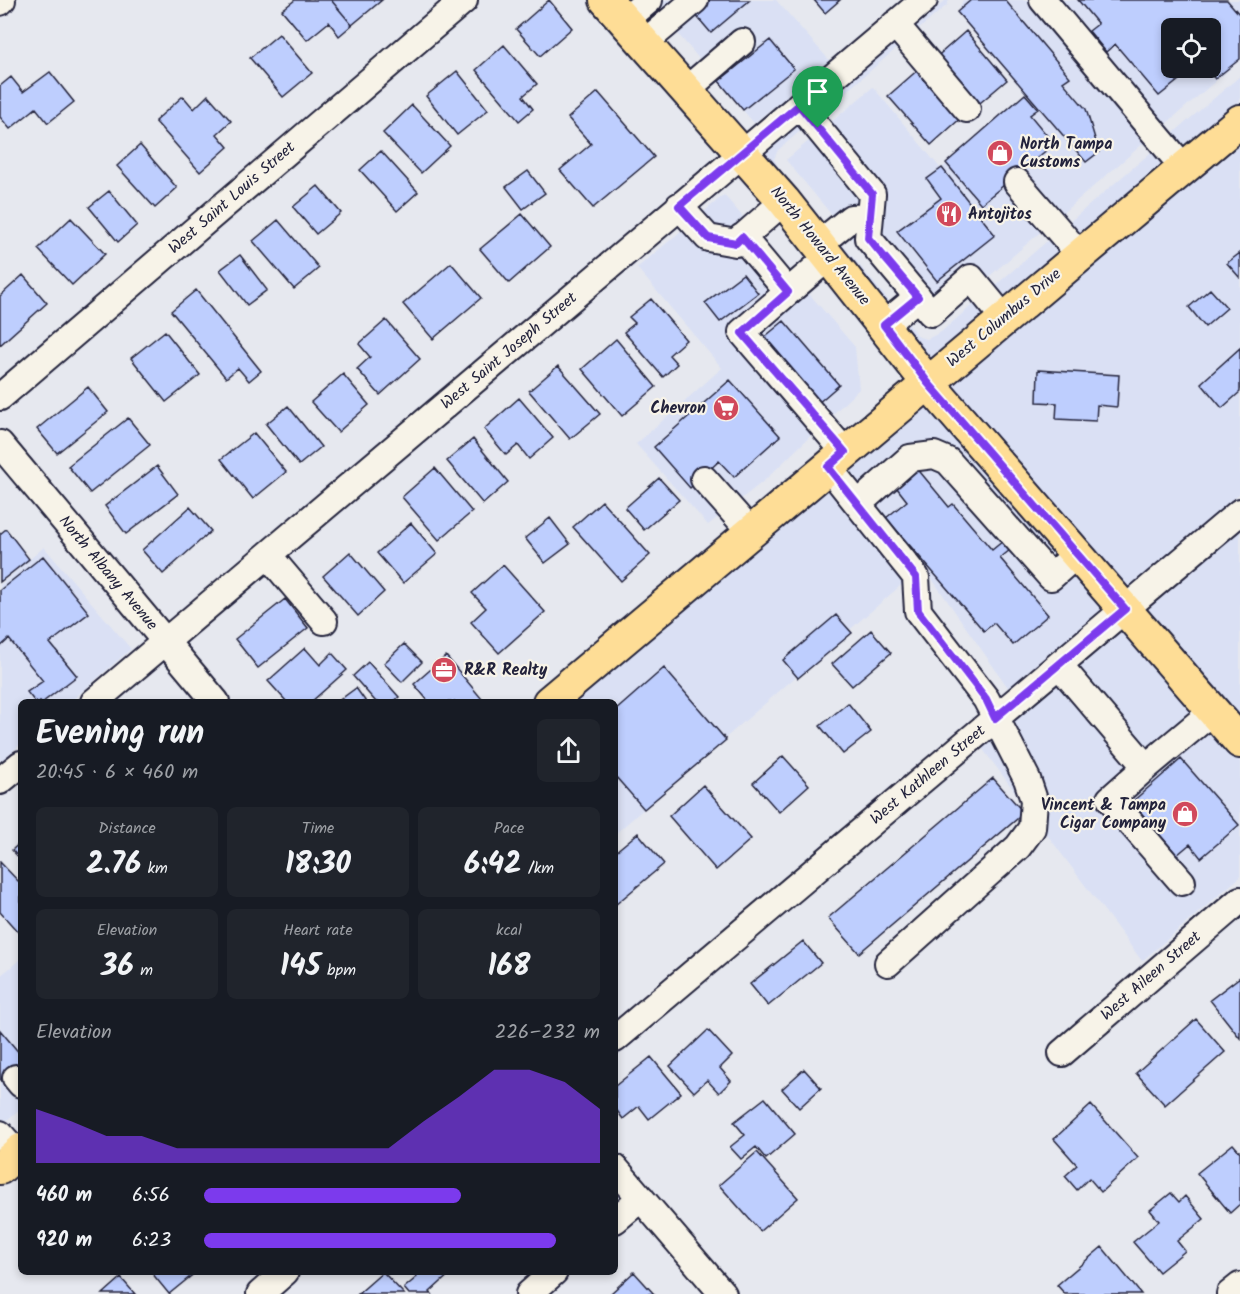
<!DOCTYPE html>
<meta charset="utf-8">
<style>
body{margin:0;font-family:Kalam,sans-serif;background:#20242c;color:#f1f3f6;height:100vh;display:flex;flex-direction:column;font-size:22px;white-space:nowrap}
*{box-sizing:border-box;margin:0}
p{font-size:20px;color:#9ea1a6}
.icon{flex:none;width:33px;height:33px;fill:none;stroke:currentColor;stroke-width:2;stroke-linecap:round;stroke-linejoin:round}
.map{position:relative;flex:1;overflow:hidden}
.panel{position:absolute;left:18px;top:699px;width:600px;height:576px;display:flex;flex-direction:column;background:#171b24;border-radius:9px;box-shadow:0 3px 9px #0003}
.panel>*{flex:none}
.controls{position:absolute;left:1161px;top:18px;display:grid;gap:12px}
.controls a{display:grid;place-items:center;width:60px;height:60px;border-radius:9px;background:#171b24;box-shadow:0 3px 9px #0003;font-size:30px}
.pin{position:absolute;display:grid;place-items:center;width:51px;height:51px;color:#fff;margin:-62px -26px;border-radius:50% 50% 50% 0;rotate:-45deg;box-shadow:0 0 6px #0007}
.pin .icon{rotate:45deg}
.round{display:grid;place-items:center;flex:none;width:63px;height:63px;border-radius:9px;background:#20242c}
.summary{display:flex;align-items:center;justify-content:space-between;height:102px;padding:0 18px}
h1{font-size:33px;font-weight:700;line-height:45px}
.metrics{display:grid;grid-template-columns:repeat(3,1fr);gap:9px;height:102px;padding:6px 18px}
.metrics div{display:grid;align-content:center;border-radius:9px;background:#20242c;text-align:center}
.metrics b{font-size:30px;font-weight:700}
.metrics small{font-size:16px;font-weight:400}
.metrics p{font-size:16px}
.chart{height:168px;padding:12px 18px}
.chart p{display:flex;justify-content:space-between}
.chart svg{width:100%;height:108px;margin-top:6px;fill:#7c3aed;opacity:.7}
ul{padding:0 18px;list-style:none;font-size:20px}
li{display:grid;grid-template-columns:96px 72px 1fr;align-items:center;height:45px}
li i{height:15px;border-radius:8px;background:#7c3aed}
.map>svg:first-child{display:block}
</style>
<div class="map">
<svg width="1240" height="1294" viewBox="0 0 1240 1294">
<rect width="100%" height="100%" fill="#e6e8ef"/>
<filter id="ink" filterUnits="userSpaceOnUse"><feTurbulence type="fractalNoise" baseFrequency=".0167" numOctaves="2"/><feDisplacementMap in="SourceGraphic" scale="12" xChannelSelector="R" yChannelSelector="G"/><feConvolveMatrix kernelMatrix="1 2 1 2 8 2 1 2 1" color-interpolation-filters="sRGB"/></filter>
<g filter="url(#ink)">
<path fill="#dae0f4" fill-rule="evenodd" d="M649,0H776L830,61L754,123Z
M946,0H949L947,5L778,150L774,159L778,167L919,337L927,339L941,332L1240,76V102L929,363L761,155Z
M963,0H1240V60L992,274L933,323L925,327L786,160L873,87L941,169L1026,94L957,13ZM1172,28H1210V68H1172Z
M1240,139V493L1126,590L948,385Z
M724,195L855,347L859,389L765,480L708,525L636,444L722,368L637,268Z
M928,401L1106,606L1009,689L923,566L615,834V702H571Z
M1240,530V723L1144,611Z
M44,547L131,649L70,702H21V744L0,762V585Z
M1125,628L1240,762V877L1142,961L982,748Z
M21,959V1108L0,1126V976Z"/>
<path fill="#becefe" stroke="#22223b" stroke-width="1.5" d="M295,0H331L352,25L339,36L329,22L307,40L282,10Z
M331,0H382L352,25Z
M549,0L572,28L540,56L516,29Z
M710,0H750L711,33L694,13Z
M814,0H840L825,13Z
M971,0H1005L1070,77L1063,82L1086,109L1099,152L1086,162L957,12Z
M1078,0H1227L1240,15V59L1215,79L1206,68H1210V28H1172V68H1194L1159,96L1115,44L1106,52L1089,31L1098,24Z
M966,31L1007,80L974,108L933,60Z
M279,34L312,73L283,97L250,58Z
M770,40L794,69L743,110L719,81Z
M504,45L537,84L523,96L533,109L519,121L476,70Z
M920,68L962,117L931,145L888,96Z
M457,71L488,110L457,135L426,96Z
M50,72L74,102L48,123L36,108L10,129L0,117V86L11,77L23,92Z
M598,92L654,157L593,208L560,170L591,144L568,118Z
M1025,94L1038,109L1030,115L1054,144L981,204L946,163Z
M208,95L231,121L217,134L228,147L200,172L155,121L183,96L194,109Z
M412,105L450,146L421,173L383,133Z
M140,145L177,188L155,208L117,166Z
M381,151L418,192L397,211L360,170Z
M942,168L995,235L937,281L897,231L941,198L927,179Z
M528,171L545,193L523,209L506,187Z
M318,186L341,213L316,234L293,207Z
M109,191L137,225L118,242L89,207Z
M522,214L550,247L509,283L480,249Z
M71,218L105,254L72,285L38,249Z
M278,220L319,268L294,289L253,241Z
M1240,253V278L1227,263Z
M240,255L267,290L247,305L220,270Z
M451,263L481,298L433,339L403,304Z
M743,274L758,293L720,322L705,303Z
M23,275L47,303L0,345V296Z
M1210,289L1227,308L1205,327L1189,307Z
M196,290L261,371L249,381L238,368L226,378L171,311Z
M651,299L686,340L669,355L677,364L663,377L624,332L635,323L629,317Z
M386,320L420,359L380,395L357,369L370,357L359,344Z
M784,321L839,385L817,404L762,339Z
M784,321L839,385L817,404L762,339Z
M165,331L200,375L166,402L131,358Z
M616,339L656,387L622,416L582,369Z
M1240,348V392L1222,408L1201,383Z
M558,366L600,414L570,439L529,391Z
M1038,370L1119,375L1117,407L1097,405L1096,421L1056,419L1057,403L1037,402Z
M343,374L369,405L338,432L311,402Z
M730,380L780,436L734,477L719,461L690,488L654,447Z
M730,380L780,436L734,477L719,461L690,488L654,447Z
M88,387L108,412L57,453L37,429Z
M519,398L553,438L529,459L518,445L506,455L484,429Z
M288,406L321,447L299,465L266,424Z
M128,418L150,445L90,493L68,466Z
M254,433L286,472L253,499L221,459Z
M473,439L508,482L483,504L447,461Z
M911,461L949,507L953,504L992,550L1003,541L1010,550L1000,558L1048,615L1013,645L994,623L984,631L886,518L907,501L890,479Z
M157,466L178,494L126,534L105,506Z
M435,468L472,512L439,540L402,497Z
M659,478L679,500L644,530L625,508Z
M602,501L650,555L621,581L573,527Z
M190,507L211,531L163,574L142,550Z
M550,518L570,544L545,563L525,538Z
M411,523L437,554L403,583L377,553Z
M6,529L29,559L0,582V534Z
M350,552L384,592L358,616L323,576Z
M43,556L89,613L50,643L77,676L43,702H35L27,692L43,681L9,639L0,647V590Z
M503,565L545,612L499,653L471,622L486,608L472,593Z
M285,599L308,628L258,668L235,639Z
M836,615L852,633L798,678L783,660Z
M871,630L891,653L852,686L832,664Z
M404,644L422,662L402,682L384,663Z
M305,648L320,665L332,653L347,670L311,702H287L268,681Z
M446,656L482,699L478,702H429L414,684Z
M368,662L399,697L393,702H376L353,676Z
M664,668L726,740L644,809L615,776V711Z
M356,688L366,702H337Z
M848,703L871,732L843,754L820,726Z
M783,756L809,785L779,812L753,783Z
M1181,759L1239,825L1201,858L1190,844L1177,855L1132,802Z
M993,778L1024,813L859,953L828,918Z
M703,785L751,839L716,870L669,816Z
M638,833L664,864L615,905V852Z
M21,842V860L12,850Z
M0,862L21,884V929L18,932L0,912Z
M803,941L821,963L768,1006L750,984Z
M1240,977V1038L1210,1000Z
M1196,1019L1225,1052L1165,1105L1136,1073Z
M0,1030L21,1055V1068L4,1083L0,1079Z
M708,1030L732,1056L720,1068L731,1081L719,1093L707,1080L694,1092L670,1066Z
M651,1057L681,1093L649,1119L639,1106L623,1119L615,1108V1086Z
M804,1069L821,1088L799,1108L782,1089Z
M765,1098L795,1134L766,1159L756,1147L741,1159L730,1147L745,1135L734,1122Z
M1091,1105L1138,1158L1101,1192L1089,1178L1077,1190L1065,1176L1077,1165L1054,1139Z
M1233,1144L1240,1152V1204L1230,1213L1197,1173Z
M757,1152L798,1198L760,1231L719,1185Z
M1171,1193L1179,1202L1185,1196L1204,1219L1177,1241L1185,1251L1159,1272L1133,1242L1159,1221L1150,1210Z
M1102,1247L1141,1294H1065L1057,1285Z
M151,1272H196L169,1294Z
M383,1272L404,1294H358Z
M412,1272H452L430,1292L432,1294H409L404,1288L417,1277Z
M634,1272L654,1294H610Z
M121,1278L135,1294H103Z"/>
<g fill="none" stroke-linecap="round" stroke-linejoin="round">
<g stroke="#22223b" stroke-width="30">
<path id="minor" d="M1043,0L1184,168
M0,2L2,0
M624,21L649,0
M895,24L967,109
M644,43L695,0
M686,90L742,42
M799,105L872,194L868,238L931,313L971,278L1004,318
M1017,182L1080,255
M679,206L708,238L736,243L784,201
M742,237L788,292L830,256
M819,244L851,218L870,217
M788,292L742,332L845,452
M884,325L918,297
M0,397L464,0
M0,444L216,702
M828,467L916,577L918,611L986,699L1027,779L1034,800L1032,828L1018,847L888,963
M704,479L751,532
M858,504L910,458L934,455L948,461L1051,577L1077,554
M268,555L324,621
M1059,665L1146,767L1213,711
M94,702L924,0
M1146,767L1110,799L1182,882
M0,781L21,764
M615,1039L1240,512
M1062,1053L1240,900
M16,1078L21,1084
M0,1134L17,1153
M615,1168L723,1294
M615,1220L641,1198
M260,1294L285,1272
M529,1294L554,1272
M1230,1294L1240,1286"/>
</g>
<g stroke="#22223b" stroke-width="36">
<path id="major" d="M606,0L784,201L928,383L1240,742
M549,702L1240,121
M0,1168L21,1150"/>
</g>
<use href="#minor" stroke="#f7f3e8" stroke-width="26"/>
<use href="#major" stroke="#fedd96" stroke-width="32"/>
</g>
</g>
<g fill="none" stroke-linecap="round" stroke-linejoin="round" filter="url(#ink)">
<g stroke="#fff" stroke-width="12">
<path id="route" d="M799,105L872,194L868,238L918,297L884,325L928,383L1125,609L995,718L986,699L918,611L916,577L828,467L845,452L742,333L788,292L742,237L736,243L708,238L679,206Z"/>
</g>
<use href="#route" stroke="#7c3aed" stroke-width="8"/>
</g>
<defs>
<g id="shop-disc" transform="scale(1.35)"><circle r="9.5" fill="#d1495b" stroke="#f7f3e8"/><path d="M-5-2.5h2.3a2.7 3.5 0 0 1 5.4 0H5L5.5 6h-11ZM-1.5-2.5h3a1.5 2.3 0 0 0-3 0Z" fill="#fff"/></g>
<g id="restaurant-disc" transform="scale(1.35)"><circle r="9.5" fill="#d1495b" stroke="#f7f3e8"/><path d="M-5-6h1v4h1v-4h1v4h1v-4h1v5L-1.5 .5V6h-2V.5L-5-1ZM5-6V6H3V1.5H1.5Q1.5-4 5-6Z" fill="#fff"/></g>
<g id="supermarket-disc" transform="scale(1.35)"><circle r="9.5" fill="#d1495b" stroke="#f7f3e8"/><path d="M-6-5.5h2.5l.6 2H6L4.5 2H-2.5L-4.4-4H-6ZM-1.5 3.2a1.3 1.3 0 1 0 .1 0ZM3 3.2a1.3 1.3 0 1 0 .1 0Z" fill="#fff"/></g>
<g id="office-disc" transform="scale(1.35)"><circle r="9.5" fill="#d1495b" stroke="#f7f3e8"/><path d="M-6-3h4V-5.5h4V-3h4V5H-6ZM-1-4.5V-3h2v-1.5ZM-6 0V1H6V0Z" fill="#fff"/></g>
</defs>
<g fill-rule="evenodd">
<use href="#shop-disc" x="1000" y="153"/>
<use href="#restaurant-disc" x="949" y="214"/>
<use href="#supermarket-disc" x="726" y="408"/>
<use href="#office-disc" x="444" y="670"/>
<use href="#shop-disc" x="1185" y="814"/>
</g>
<g text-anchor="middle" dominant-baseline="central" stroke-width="4.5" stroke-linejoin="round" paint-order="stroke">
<g font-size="16" font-weight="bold" fill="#22223b" stroke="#f7f3e8" text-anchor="start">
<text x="1020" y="144">North Tampa<tspan x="1020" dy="18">Customs</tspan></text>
<text x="968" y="214">Antojitos</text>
<text x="706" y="408" text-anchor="end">Chevron</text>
<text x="464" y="670">R&amp;R Realty</text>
<text x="1166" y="805" text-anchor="end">Vincent &amp; Tampa<tspan x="1166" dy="18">Cigar Company</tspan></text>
</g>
<g font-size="16" fill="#22223b" stroke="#f7f3e8">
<text transform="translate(232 198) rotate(-41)">West Saint Louis Street</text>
<text transform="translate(820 246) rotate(51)">North Howard Avenue</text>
<text transform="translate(1004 318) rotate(-40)">West Columbus Drive</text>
<text transform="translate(509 351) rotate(-40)">West Saint Joseph Street</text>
<text transform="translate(108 573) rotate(50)">North Albany Avenue</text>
<text transform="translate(928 775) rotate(-40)">West Kathleen Street</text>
<text transform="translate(1151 976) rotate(-41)">West Aileen Street</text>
</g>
</g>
</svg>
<div class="controls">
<a><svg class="icon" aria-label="locate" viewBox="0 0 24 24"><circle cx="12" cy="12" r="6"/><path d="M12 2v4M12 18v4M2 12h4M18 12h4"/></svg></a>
</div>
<div class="pin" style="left:818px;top:128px;background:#1e9e55"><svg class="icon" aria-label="arrive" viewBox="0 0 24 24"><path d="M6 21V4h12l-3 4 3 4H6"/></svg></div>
<section class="panel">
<div class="summary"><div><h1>Evening run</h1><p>20:45 · 6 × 460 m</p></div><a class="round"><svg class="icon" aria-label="share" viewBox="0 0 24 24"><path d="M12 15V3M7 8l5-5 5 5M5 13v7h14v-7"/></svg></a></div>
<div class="metrics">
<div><p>Distance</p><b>2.76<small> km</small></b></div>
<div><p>Time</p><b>18:30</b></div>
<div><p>Pace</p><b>6:42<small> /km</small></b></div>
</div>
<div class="metrics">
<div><p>Elevation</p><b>36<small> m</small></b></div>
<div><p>Heart rate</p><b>145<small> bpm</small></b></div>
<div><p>kcal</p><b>168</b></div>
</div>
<div class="chart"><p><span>Elevation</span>226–232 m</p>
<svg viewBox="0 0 160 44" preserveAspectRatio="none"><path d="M0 44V22L10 27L20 33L30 33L40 38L50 38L60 38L70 38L80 38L90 38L100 38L110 27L120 17L130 6L140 6L150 11L160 22V44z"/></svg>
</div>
<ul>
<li><b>460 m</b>6:56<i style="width:65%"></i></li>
<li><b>920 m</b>6:23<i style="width:89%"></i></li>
</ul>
</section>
</div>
